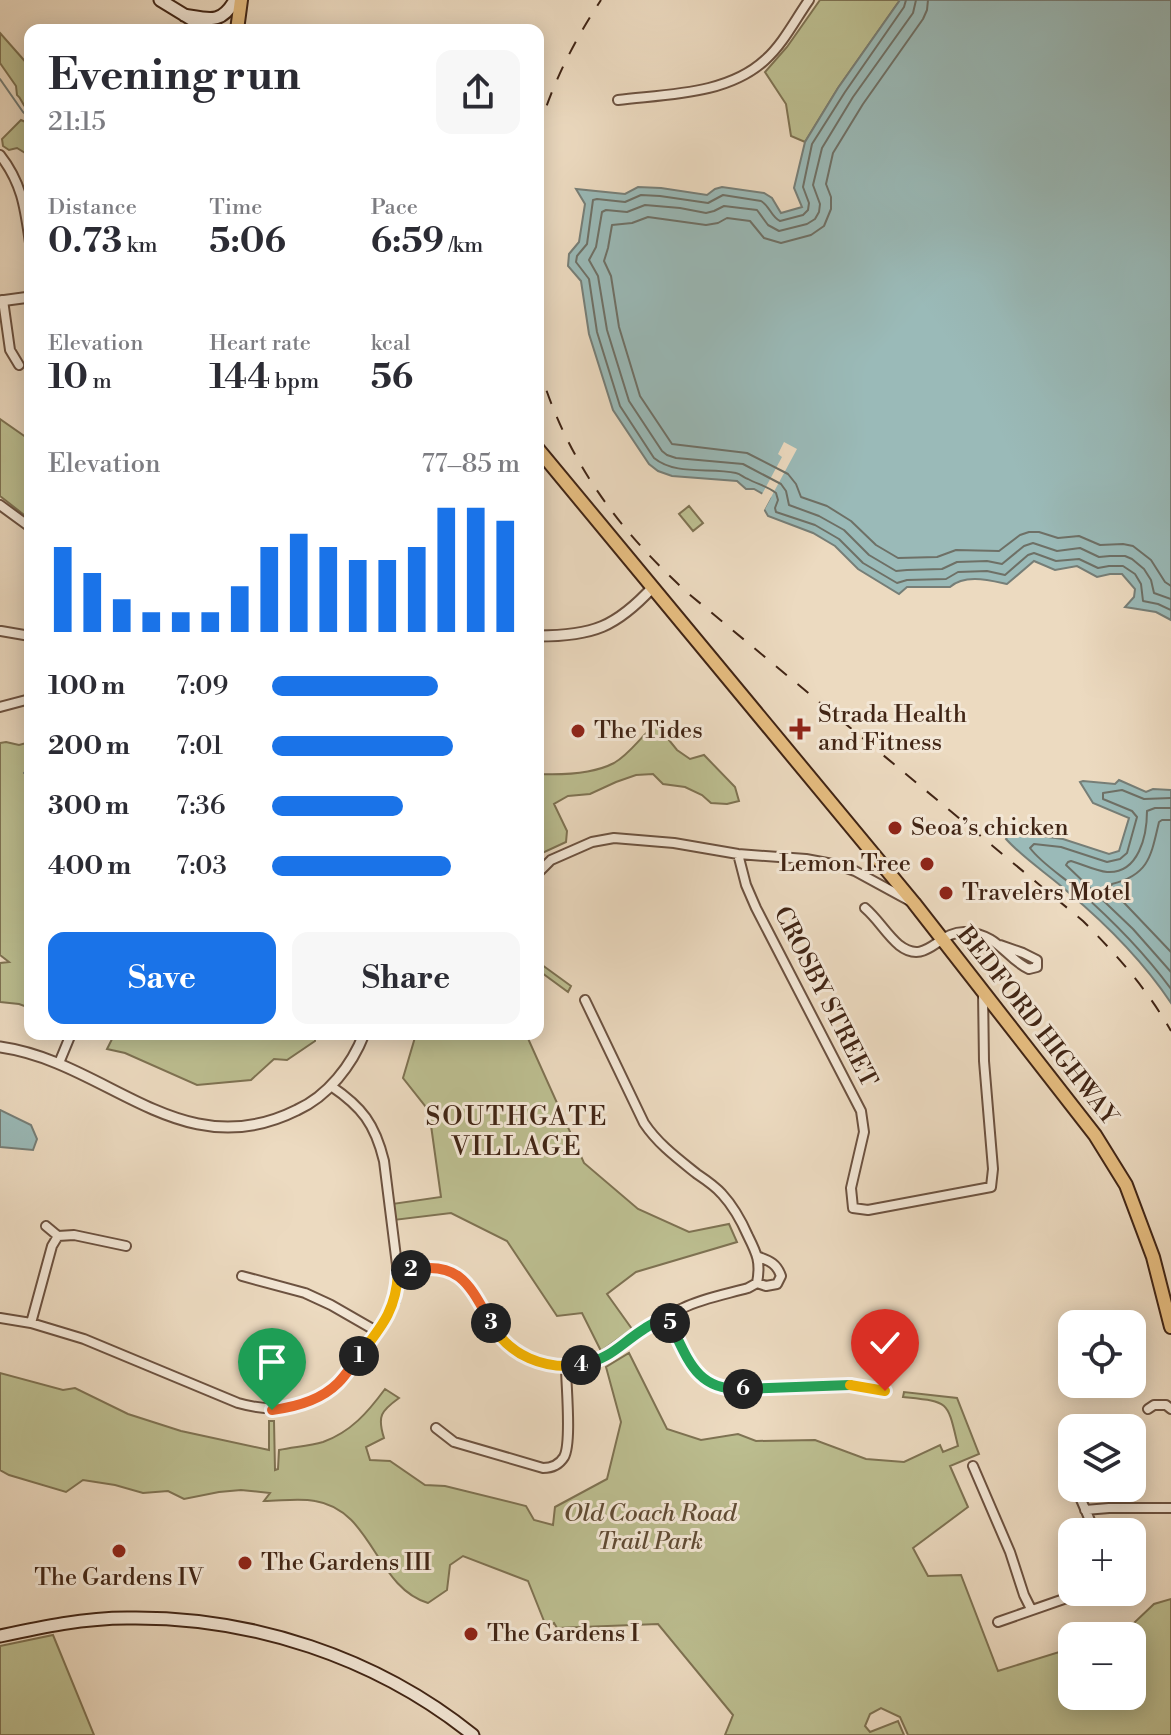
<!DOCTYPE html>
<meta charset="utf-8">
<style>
body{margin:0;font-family:"Libre Bodoni",serif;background:#f7f7f7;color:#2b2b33;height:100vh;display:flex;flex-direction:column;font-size:30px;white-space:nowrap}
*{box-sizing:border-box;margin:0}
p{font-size:26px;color:#7c7c81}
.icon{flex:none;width:44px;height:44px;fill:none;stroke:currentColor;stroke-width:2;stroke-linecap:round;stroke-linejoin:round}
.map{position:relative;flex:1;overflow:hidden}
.side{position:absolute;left:24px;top:24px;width:520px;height:1016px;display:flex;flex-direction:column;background:#fff;border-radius:16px;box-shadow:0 4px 20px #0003}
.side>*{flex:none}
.fabs{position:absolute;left:1058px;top:1310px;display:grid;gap:16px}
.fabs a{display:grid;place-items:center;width:88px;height:88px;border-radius:16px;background:#fff;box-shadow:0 4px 20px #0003;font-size:40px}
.pin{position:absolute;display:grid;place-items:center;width:68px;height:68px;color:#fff;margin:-82px -34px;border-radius:50% 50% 50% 0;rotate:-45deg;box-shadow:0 0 8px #0007}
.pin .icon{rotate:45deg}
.km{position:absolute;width:40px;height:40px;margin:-20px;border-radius:50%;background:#222;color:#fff;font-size:22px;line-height:40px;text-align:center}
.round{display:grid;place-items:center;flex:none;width:84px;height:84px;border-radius:16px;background:#f7f7f7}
.head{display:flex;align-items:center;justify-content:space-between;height:136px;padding:0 24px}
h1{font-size:44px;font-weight:700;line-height:60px}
.figures{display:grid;grid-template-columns:repeat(3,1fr);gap:12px;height:136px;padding:8px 24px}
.figures div{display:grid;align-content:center}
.figures b{font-size:34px;font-weight:700}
.figures small{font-size:22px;font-weight:400}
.figures p{font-size:22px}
.chart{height:224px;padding:16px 24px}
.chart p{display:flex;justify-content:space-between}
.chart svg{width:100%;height:144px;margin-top:8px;stroke:#1a73e8;stroke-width:6}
.cta{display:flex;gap:16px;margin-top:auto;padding:16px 24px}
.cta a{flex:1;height:92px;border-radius:16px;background:#1a73e8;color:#fff;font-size:32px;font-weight:700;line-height:92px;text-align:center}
.cta a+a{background:#f7f7f7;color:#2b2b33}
ul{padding:0 24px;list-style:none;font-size:26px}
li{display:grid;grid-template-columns:128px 96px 1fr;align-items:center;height:60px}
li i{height:20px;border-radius:10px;background:#1a73e8}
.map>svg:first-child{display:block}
</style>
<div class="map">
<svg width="1171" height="1735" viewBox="0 0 1171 1735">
<rect width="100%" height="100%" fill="#ecdac0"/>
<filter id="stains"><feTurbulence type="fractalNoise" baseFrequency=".0025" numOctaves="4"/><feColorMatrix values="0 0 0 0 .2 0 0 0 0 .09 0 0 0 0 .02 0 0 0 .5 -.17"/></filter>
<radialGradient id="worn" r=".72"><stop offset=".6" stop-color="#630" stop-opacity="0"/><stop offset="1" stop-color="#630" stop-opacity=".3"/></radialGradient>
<path fill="#bcbe90" stroke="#7e7252" stroke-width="2" d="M820,0H900L838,88L805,142L791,136L786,104L765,72L787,47Z
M0,33L30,67V110C22,108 23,99 17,95L16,86L0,63Z
M21,120L30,124V156L17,148L9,150L3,146L2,139Z
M0,419L30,440V516L28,518L0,496Z
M689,506L703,523L693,531L679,514Z
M656,724L677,750L690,759L704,755L735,787L739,801L727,804L711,803L702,795L685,787L663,784L653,774L636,775L616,782L590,794L568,796L554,804L567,831L566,842L538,855V774C561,775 593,774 614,763C630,754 641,736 656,724Z
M6,742L19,745L30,742V1008L19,1004L0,1002V963L9,962L0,955V743Z
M538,962L571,986L568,992L538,970Z
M124,1034H315V1041L287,1060L274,1059L251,1080L197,1085L125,1053L107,1049L113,1037Z
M416,1034H526L584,1163L638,1209L689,1232L729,1224L737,1242L636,1272L607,1294L632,1329L601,1351L582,1313L557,1316L507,1241L451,1213L394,1220L392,1204L441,1197L429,1111L403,1078Z
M629,1353L667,1429L701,1440L738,1434L756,1441L815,1440L866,1459L904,1462L940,1445L943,1452L958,1446C947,1400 950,1402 903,1397L904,1392L957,1398L979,1454L950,1466L968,1507L913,1548L928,1576L961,1575L998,1671L1072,1648V1696H1132V1636H1101L1134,1623L1154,1604L1171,1599V1735H908L900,1717L881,1708L870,1714L865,1726L870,1732L898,1721L904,1735H725L733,1715L658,1624L557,1628L554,1623L546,1626L528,1581L463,1556L450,1565L447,1590L428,1603C375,1587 373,1510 315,1501C299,1498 281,1501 264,1501L270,1493L241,1490L219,1492L184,1499L168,1491L143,1493L115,1485L83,1480L66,1492L9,1475L0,1470V1373L63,1390L75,1388L128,1414L181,1431L269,1450V1421H274L275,1470L278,1469L279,1450C293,1447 309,1446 323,1442C351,1432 368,1412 385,1389L399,1398C381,1411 377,1416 384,1438L366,1447L370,1460L390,1461L425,1485L445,1486L526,1506L534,1520L553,1525L555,1507L607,1479L621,1422L606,1367Z
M53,1635L94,1735H0V1646Z"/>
<path fill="#9abab8" stroke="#767e77" stroke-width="2" d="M900,0H1171V620L1156,612L1125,607L1134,597L1135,589L1122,574H1110L1097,577L1077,566L1055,570L1034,561L1007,584C988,580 965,574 950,587H907L899,594L858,569L835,546L813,533L768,516L764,509L770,498L754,489H746L737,481L672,476L658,471L649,464L613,410L589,334L581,281L568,266L569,254L579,242L585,204L576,189L625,194L638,187L661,188L707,195L715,189L722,187L764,193L772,198L781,213L802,207L794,188L805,142L838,88Z
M1119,780L1146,792L1153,789L1171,790V1003C1143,961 1106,924 1068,892C1048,874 1024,859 1006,839L1010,832L1063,839L1109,854L1119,851L1129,818L1093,803L1080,782L1083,781L1115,784Z
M0,1110L31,1125L37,1139L33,1150L0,1147Z"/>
<path fill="#ecdac0" d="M784,442L797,449L763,512L761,508L765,500L760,498L782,457L778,454Z"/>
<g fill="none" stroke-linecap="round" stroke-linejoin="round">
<path stroke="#6e7066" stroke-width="2" d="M906,0L904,7L845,92L812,144L803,187L809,203L808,210L803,215L780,221C771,217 770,206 761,201L723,195L708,203L660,196L641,195L625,202L597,199L593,200L587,244L577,256L576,262L589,279L597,332L620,406L654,458C676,476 710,467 736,473C741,474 744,478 748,479C757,484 767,486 776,493L778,500L775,508L776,512L815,525L839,539L863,563L897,583L907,580L946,579L958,572L987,571L1005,575L1028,555L1034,553L1056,561L1079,559L1098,568L1109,566H1123L1135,574L1141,584L1143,601L1158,604L1171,610
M916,0L913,13L853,97L822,148L813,185L820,204L819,212L815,219L807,224L779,231L768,225L757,210L724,206L714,211L706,213L680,208L645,205L627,212L606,210L602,212L596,247L589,260L598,276L607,330L629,401L662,451L667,455L676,458L743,464L781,484L786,491L789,505L819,516L844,530L869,555L896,571L907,570L942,569L957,562L987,561L1002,564L1024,546L1033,543L1057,551L1080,548L1099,557L1110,556H1125L1132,559L1144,569L1151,580L1154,593L1171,599
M928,0L927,10L923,19L863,104L833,153L826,184L831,197V209L824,226L811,235L781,243L764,238L750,221L727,218L718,223L706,225L648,217L632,223L612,225L608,248L604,261L611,276L619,327L640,396L672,444L747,453L788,474L796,484L801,497L827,506L851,521L876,545L898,558L937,557L956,550L999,551L1020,535L1029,532H1039L1058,538L1079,536L1100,545L1123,544L1133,546L1151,560L1165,582L1171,586
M1171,798L1144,799L1122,790L1103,793V799L1132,811L1137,817L1127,853L1120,859L1107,862L1061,847L1034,844L1030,848C1041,863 1062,876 1077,889C1111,919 1144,952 1171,989
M1171,808H1155L1147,811C1147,835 1139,874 1107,872C1096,871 1082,864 1071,861L1068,862L1066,865L1133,929L1171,972
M1171,820H1162L1159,822C1151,856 1149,875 1112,884L1110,888L1171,952"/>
<path stroke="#767e77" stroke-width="2" d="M0,79L23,112L30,118
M24,773L30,770"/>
<g stroke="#6c5240" stroke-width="12">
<path id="minor" d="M618,100C667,94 727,95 765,60C783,44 795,20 809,0
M0,155C22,183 25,208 30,243
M3,300L10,350L19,365
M0,505L30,527
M1,631L30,636
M0,707L30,699
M738,854L746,885L756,908L861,1111L864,1132L851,1188L853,1208L868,1210L991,1187L993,1169L984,1061L983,993
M538,873L551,860L592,842L614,838L674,843L738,854L806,859L838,865L855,871L910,901
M865,908C878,919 886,934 899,945C927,967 938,930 966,932C1000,935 1005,958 1029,969L1037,967V960L1023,953L1000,945
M59,1063L71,1034
M46,1226L58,1236
M398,1273C416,1269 435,1265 453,1272C466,1277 473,1292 480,1304C500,1338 520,1366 564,1367C581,1367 603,1361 616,1351C626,1343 634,1335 645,1328C657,1321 670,1313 683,1308C703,1298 727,1294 748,1288L757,1283C761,1262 757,1254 748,1236C741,1220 733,1206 722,1194C715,1186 706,1180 697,1174C677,1158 658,1144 644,1123L585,1000
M242,1276L305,1293L331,1305L378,1332
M757,1283L766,1286L777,1284L781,1276C777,1264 770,1261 759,1257
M667,1316C682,1346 689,1375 722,1388L854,1384L885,1391
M0,1318L31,1323L84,1339L238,1403C277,1414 309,1409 340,1381L388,1316L395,1301L398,1273L384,1161C375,1124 362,1107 331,1086
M31,1323L52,1246L58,1236L74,1235L126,1246
M1148,1409L1154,1405H1166L1171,1409
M436,1428L454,1442L543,1468C552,1468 559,1465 564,1457C572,1443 566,1385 566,1367
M973,1466L1010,1552L1024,1595L1031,1609
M1066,1467L1072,1479
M1076,1488L1095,1532
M1085,1510L1109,1508H1171
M998,1622L1084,1592"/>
</g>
<g stroke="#6c5240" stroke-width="13">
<path id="tertiary" d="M0,301L30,297
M538,636C593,636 616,627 653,587
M0,1047C108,1062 181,1168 297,1110C328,1096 352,1065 364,1034"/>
</g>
<g stroke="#412515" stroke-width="15">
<path id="secondary" d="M160,0L209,30
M184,15C209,19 221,25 235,0
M0,1636C42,1627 84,1618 127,1618C251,1616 376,1657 473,1735"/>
</g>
<g stroke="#412515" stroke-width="16">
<path id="primary" d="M237,30L241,0
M538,449L914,903L1095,1135L1126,1185L1153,1257L1171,1327"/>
</g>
<use href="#minor" stroke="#f3e7d6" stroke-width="8"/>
<use href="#tertiary" stroke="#f3e7d6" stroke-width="9"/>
<use href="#secondary" stroke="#f3e7d6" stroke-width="11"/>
<use href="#primary" stroke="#e6bd80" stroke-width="12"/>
<path stroke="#412515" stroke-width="2" stroke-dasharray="14 14" stroke-linecap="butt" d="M538,132C552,84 574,41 601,0
M538,364C565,458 617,529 689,594L1083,921C1117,955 1147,989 1171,1031"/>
</g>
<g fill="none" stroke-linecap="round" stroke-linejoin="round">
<g stroke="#fff" stroke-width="16">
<path id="split-1" d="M272,1410C296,1407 321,1400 338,1383C346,1375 352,1365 359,1356"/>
</g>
<g stroke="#fff" stroke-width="16">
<path id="split-2" d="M359,1356C381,1327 396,1311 398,1273L411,1270"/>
</g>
<g stroke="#fff" stroke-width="16">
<path id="split-3" d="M411,1270C460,1260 470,1286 491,1323"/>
</g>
<g stroke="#fff" stroke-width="16">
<path id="split-4" d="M491,1323C509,1356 545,1370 581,1365"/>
</g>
<g stroke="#fff" stroke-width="16">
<path id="split-5" d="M581,1365C612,1358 619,1345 644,1329C651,1324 659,1321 667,1316L670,1323"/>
</g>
<g stroke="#fff" stroke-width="16">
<path id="split-6" d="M670,1323C688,1359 696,1391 743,1389"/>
</g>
<g stroke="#fff" stroke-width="16">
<path id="split-7" d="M743,1389L850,1385"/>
</g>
<g stroke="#fff" stroke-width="16">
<path id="split-8" d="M850,1385L885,1391"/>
</g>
<use href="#split-1" stroke="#f0652b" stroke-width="10"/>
<use href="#split-2" stroke="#f5b400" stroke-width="10"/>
<use href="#split-3" stroke="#f0652b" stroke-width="10"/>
<use href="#split-4" stroke="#f5b400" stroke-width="10"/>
<use href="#split-5" stroke="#22a559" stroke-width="10"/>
<use href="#split-6" stroke="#22a559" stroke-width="10"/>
<use href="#split-7" stroke="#22a559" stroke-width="10"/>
<use href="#split-8" stroke="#f5b400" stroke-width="10"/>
</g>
<g fill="#8f2418" stroke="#f3e7d6" stroke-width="3">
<path d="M796 717h8v8h8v8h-8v8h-8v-8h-8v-8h8z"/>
<circle cx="578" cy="731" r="8"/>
<circle cx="895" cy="828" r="8"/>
<circle cx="927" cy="864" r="8"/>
<circle cx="946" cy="893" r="8"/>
<circle cx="119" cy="1551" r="8"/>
<circle cx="245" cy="1563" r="8"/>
<circle cx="471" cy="1634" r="8"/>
</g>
<g text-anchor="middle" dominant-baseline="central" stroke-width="6" stroke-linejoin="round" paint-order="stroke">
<g font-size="24" fill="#412515" stroke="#f3e7d6" text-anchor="start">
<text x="818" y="715">Strada Health<tspan x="818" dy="28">and Fitness</tspan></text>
<text x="594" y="731">The Tides</text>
<text x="911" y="828">Seoa’s chicken</text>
<text x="911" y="864" text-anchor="end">Lemon Tree</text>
<text x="962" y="893">Travelers Motel</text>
<text x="261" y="1563">The Gardens III</text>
<text x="119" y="1578" text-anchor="middle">The Gardens IV</text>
<text x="487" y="1634">The Gardens I</text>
</g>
<g font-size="24" fill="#412515" stroke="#f3e7d6">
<text transform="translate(825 997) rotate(63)">CROSBY STREET</text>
<text transform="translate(1037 1026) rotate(52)">BEDFORD HIGHWAY</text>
</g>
<g font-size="24" font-style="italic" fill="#604b34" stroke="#f3e7d6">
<text x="650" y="1514">Old Coach Road<tspan x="650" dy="28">Trail Park</tspan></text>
</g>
<g font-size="26" letter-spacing="2" fill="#412515" stroke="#f3e7d6">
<text x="517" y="1117">SOUTHGATE<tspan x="517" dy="30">VILLAGE</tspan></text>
</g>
</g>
<rect width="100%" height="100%" filter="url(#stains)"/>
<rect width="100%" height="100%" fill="url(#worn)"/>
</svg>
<div class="fabs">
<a><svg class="icon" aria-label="locate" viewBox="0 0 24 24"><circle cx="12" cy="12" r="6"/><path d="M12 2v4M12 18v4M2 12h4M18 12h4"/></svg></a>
<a><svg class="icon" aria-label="layers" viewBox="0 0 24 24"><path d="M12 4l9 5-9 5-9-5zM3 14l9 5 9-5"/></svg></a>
<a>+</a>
<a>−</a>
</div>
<div class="pin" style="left:272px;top:1410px;background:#1e9e55"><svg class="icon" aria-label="arrive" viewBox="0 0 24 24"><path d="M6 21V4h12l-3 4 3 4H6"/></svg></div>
<div class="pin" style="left:885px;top:1391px;background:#d93025"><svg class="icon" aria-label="check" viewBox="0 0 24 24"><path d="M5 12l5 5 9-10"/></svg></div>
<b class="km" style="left:359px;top:1356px">1</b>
<b class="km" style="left:411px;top:1270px">2</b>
<b class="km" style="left:491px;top:1323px">3</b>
<b class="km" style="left:581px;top:1365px">4</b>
<b class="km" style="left:670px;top:1323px">5</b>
<b class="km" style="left:743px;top:1389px">6</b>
<section class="side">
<div class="head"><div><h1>Evening run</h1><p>21:15</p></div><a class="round"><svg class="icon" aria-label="share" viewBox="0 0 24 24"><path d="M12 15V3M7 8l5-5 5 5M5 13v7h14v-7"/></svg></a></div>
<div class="figures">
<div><p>Distance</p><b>0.73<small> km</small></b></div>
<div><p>Time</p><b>5:06</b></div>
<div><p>Pace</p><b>6:59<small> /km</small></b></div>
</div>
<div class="figures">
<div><p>Elevation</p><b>10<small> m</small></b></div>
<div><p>Heart rate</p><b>144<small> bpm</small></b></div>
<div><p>kcal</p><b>56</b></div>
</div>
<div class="chart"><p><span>Elevation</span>77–85 m</p>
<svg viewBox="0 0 160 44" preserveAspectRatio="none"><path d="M5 44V18M15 44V26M25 44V34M35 44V38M45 44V38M55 44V38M65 44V30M75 44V18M85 44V14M95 44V18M105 44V22M115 44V22M125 44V18M135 44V6M145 44V6M155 44V10"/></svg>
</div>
<ul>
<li><b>100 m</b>7:09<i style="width:67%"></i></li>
<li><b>200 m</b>7:01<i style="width:73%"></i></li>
<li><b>300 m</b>7:36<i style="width:53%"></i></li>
<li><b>400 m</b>7:03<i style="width:72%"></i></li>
</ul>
<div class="cta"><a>Save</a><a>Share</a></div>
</section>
</div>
